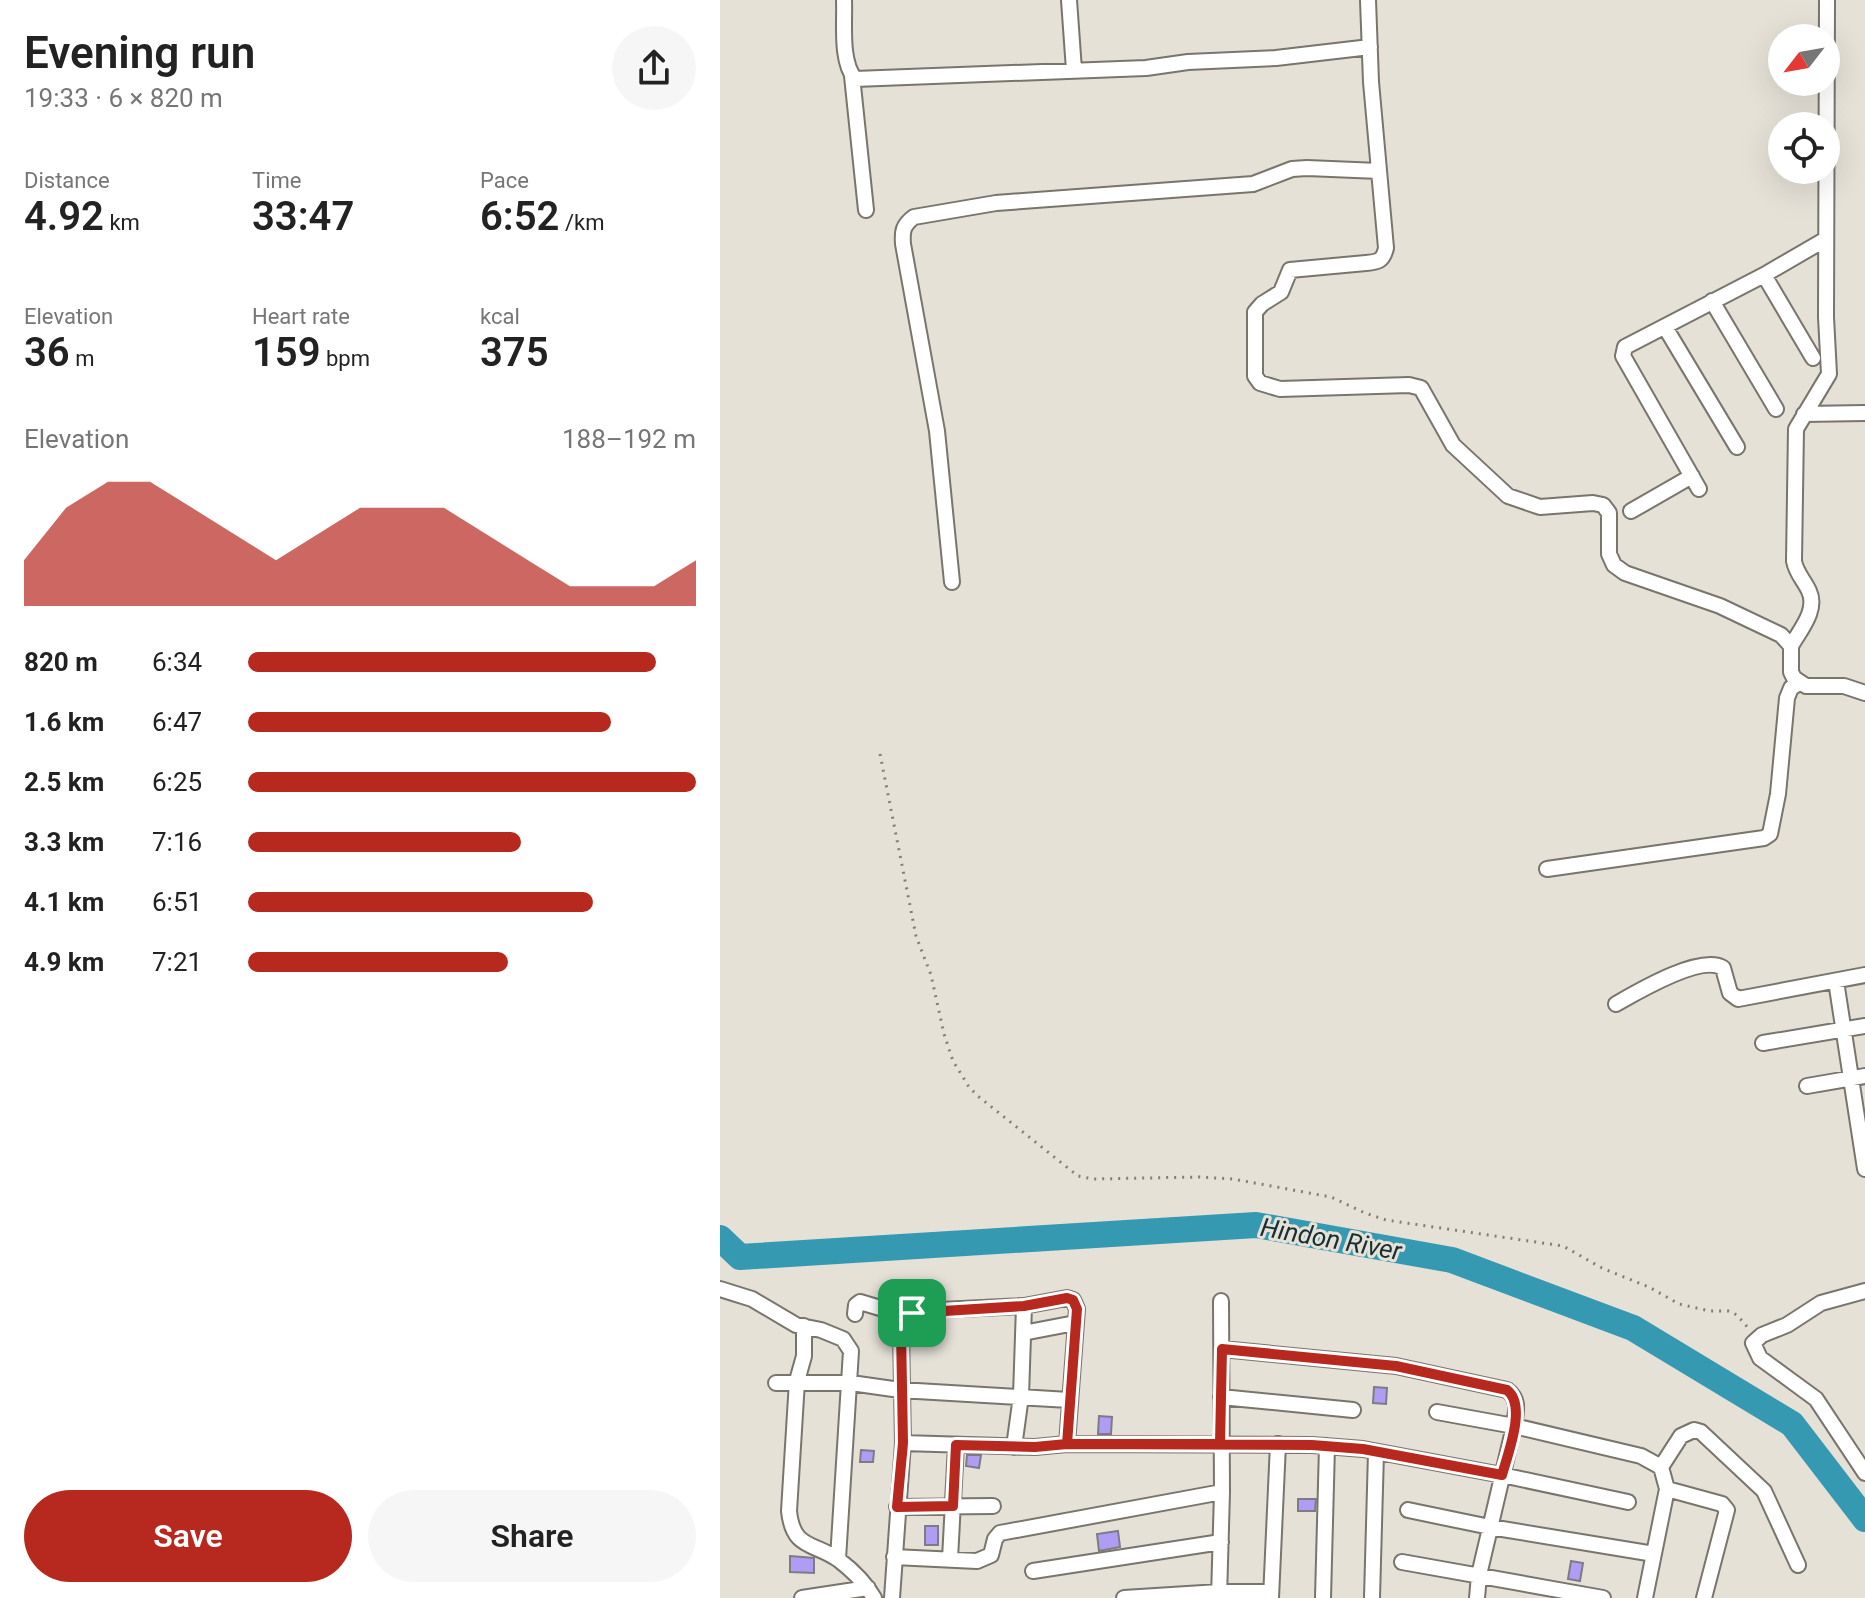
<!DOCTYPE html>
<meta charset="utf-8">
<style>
body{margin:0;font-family:Roboto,sans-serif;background:#f6f6f6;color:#222;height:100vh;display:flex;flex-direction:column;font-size:30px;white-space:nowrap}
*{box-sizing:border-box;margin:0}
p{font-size:26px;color:#767676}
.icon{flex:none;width:44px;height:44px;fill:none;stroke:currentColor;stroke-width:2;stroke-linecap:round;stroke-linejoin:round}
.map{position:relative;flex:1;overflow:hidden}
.sheet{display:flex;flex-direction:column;background:#fff;width:720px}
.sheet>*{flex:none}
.needle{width:52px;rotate:239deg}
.controls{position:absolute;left:1048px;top:24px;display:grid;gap:16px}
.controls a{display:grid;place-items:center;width:72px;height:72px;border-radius:50%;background:#fff;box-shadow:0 8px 32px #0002;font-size:40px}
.pin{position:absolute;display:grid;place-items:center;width:68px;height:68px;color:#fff;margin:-34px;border-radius:16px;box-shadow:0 4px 12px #0006}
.round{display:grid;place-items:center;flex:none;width:84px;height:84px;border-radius:42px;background:#f6f6f6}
.summary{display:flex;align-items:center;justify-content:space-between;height:136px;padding:0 24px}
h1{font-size:44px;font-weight:600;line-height:60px}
.figures{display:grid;grid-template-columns:repeat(3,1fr);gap:12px;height:136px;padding:8px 24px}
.figures div{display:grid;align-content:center}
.figures b{font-size:40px;font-weight:600}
.figures small{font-size:22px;font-weight:400}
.figures p{font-size:22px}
.chart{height:224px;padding:16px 24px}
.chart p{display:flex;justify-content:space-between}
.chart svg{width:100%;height:144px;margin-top:8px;fill:#b7291f;opacity:.7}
.button{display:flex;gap:16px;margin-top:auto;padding:16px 24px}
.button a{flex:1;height:92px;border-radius:48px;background:#b7291f;color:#fff;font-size:32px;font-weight:600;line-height:92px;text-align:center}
.button a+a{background:#f6f6f6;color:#222}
ul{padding:0 24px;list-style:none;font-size:26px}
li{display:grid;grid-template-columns:128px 96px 1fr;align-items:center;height:60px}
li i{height:20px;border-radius:10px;background:#b7291f}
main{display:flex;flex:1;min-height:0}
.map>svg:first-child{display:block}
</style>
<main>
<section class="sheet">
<div class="summary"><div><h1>Evening run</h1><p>19:33 · 6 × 820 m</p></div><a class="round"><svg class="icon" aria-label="share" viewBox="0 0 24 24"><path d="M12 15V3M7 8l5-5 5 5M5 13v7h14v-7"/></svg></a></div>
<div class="figures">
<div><p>Distance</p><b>4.92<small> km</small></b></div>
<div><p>Time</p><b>33:47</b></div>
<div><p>Pace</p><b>6:52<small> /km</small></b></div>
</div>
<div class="figures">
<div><p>Elevation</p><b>36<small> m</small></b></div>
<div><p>Heart rate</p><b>159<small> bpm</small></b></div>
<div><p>kcal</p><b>375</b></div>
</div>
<div class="chart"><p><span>Elevation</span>188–192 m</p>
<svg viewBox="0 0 160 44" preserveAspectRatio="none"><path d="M0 44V30L10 14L20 6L30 6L40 14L50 22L60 30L70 22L80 14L90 14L100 14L110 22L120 30L130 38L140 38L150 38L160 30V44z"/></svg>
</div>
<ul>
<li><b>820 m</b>6:34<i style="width:91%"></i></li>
<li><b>1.6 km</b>6:47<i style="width:81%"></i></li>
<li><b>2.5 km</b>6:25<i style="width:100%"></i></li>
<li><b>3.3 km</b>7:16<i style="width:61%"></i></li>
<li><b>4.1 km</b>6:51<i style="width:77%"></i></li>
<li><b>4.9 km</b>7:21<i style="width:58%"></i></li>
</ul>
<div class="button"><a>Save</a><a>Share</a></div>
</section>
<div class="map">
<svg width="1145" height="1598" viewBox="0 0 1145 1598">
<rect width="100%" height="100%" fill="#e6e1d7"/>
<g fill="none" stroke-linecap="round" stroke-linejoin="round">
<path stroke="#359ab1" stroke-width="26" d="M0,1238L20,1257L536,1225L732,1260L913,1328L1072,1424L1145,1519"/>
</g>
<path fill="#ae9df2" stroke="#7d7c85" stroke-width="2" d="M654,1387L667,1388L666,1404L653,1403Z
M379,1416L392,1417L391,1434H378Z
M141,1450L154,1451L153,1462H140Z
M247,1455H261L259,1468L246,1466Z
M578,1499H596L595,1511H578Z
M205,1526H218V1545H205Z
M398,1531L400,1547L379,1551L377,1534Z
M70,1556L94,1558V1573L70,1572Z
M851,1561L863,1563L860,1581L848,1579Z"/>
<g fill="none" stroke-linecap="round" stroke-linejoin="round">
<g stroke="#79746c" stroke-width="18">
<path id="minor" d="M124,0C125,23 120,61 135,79L426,68L468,62L556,58L650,47
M349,0L354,70
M648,0L651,82L666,248C663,261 658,262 646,263L570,270L561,292L542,304L535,312V376L540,383L560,389L689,385L701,388L733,445L788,496L820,507L873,503L883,505L889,513V554L894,565L905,573L1000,606L1061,635L1071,646V672L1074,678L1086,686H1124L1145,693
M132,76L146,210
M1044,275L1093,358
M992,301L1056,409
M945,327L1017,447
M1084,414L1145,413
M979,489L903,356L905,347L1044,275L1106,239
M911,511L972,476
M232,582L217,431L183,244C182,231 183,225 194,217L276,203L533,184L572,169L587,168L659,171
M1071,646C1080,630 1098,610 1089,591C1084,580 1076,573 1074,561L1076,429L1109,374L1106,317L1107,0
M827,869L1044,838L1050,834L1058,794L1067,698L1071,688L1079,683
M1116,981L1145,1169
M896,1004C917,992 981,954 1003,968L1010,993L1018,999L1145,975
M1043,1043L1145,1026
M1087,1086L1145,1076
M0,1289L32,1299L76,1325L101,1330L123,1339L131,1351L118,1559
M1145,1291L1101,1303L1067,1325L1042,1335L1033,1343L1040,1358L1096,1399L1145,1473
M135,1314L136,1305L140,1302L187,1316
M84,1326V1356L77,1381L69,1511C73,1550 94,1542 119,1560C132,1570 146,1584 154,1598
M303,1333L355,1323
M502,1349L676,1366L787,1390C800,1400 796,1411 794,1426L759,1575L757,1598
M56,1383H131L180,1390L349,1400
M501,1397L633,1410
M717,1412L794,1426L921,1456L941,1467L947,1489
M183,1443L315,1447L347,1444L592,1445L643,1449L782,1475L908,1502
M294,1447L301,1396L304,1306
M941,1467L961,1436L974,1430L981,1432L1044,1491L1078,1565
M177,1507L273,1506
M688,1510L770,1527L934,1554
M174,1557L257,1561L271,1555L275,1539L280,1533L502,1492
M230,1559L236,1445
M682,1562L883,1598
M313,1571L501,1542
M82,1598L148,1588
M172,1598L183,1443L181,1331L187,1316L200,1311L304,1306L347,1298L353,1300L357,1309L347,1444
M404,1598L499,1592H551
M499,1598L502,1492L501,1301
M551,1598L558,1444
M603,1598L607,1446
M652,1598L656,1452
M925,1598L947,1489L1002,1504L1007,1510L984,1598"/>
</g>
<path stroke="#827e78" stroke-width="3" stroke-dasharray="2 6" stroke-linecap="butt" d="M160,754L196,936L211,975L224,1034L233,1061L249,1087L259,1097L358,1176L373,1179L479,1177L513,1179L611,1197L645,1213L666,1220L843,1246L882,1268L929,1287L959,1304L990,1311H1009L1017,1315L1029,1329"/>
<use href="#minor" stroke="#fff" stroke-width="14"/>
</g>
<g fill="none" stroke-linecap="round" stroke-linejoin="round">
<g stroke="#fff" stroke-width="16">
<path id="route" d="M192,1313L184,1321L181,1331L183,1443L177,1507L233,1506L236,1445L315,1447L347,1444L592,1445L643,1449L782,1475C788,1453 807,1405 787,1390L676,1366L502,1349L500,1444H347L357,1309L353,1300L347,1298L304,1306L192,1313"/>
</g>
<use href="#route" stroke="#b7291f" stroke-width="10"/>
</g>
<g text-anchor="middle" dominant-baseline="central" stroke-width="6" stroke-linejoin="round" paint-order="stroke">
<g font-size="26" font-style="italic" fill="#182e34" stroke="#e6e1d7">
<text transform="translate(611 1239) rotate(10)">Hindon River</text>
</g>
</g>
</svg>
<div class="controls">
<a><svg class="needle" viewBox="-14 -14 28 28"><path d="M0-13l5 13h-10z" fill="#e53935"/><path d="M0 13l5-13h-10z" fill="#767676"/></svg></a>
<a><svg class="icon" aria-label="locate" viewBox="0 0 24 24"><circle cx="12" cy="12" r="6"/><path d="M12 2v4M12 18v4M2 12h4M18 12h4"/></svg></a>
</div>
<div class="pin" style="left:192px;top:1313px;background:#1e9e55"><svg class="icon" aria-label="arrive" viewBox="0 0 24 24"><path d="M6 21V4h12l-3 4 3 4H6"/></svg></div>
</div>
</main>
